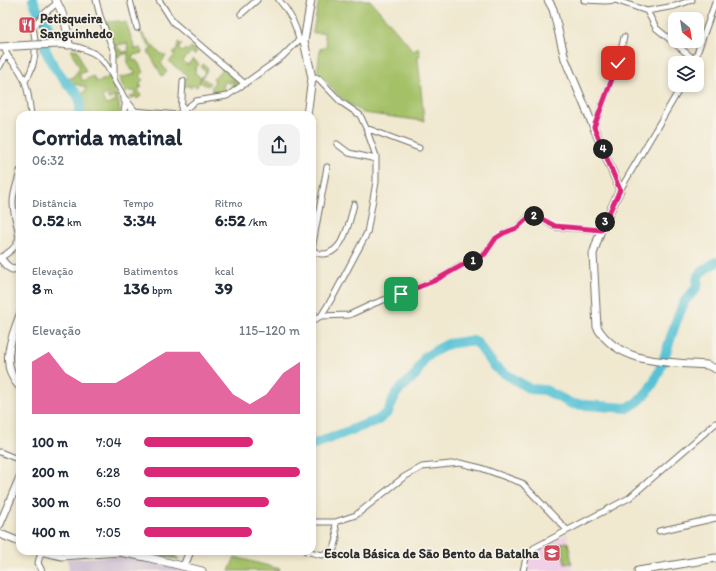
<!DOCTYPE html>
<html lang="pt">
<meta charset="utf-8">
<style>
body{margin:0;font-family:Itim,sans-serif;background:#f2f2f3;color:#1f2937;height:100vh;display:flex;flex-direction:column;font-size:15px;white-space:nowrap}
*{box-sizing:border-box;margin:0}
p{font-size:13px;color:#747a83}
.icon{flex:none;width:22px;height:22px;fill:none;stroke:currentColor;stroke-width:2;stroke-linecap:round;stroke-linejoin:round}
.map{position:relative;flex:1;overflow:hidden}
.details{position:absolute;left:16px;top:111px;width:300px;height:444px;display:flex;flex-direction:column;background:#fff;border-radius:12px;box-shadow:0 2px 6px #0003}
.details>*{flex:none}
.needle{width:26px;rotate:150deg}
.tools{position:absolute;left:668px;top:12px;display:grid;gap:8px}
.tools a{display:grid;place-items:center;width:36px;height:36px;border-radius:8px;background:#fff;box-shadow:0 2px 6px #0003;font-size:20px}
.pin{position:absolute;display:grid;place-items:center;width:34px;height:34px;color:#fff;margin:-17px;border-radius:8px;box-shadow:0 2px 6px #0006}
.km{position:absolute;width:20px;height:20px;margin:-10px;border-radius:50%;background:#222;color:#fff;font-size:11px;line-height:20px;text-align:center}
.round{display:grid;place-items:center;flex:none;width:42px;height:42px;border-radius:12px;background:#f2f2f3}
.overview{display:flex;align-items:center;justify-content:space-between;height:68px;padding:0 16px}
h1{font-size:22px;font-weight:700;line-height:30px}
.figures{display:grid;grid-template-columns:repeat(3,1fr);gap:6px;height:68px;padding:4px 16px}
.figures div{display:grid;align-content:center}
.figures b{font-size:17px;font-weight:700}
.figures small{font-size:11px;font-weight:400}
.figures p{font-size:11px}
.chart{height:112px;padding:8px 16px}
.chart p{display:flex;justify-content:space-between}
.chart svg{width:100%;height:72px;margin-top:4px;fill:#db2777;opacity:.7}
ul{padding:0 16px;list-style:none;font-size:13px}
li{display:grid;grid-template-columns:64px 48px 1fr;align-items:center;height:30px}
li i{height:10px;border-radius:5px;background:#db2777}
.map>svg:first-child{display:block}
</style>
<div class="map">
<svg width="716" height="571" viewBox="0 0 716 571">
<rect width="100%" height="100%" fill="#f7f3e8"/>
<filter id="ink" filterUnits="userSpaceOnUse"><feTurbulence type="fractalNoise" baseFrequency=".025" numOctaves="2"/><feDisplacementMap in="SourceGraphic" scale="8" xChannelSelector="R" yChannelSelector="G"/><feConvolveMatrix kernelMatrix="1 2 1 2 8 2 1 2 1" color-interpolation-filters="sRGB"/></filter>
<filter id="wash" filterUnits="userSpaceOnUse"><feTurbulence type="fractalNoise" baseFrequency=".012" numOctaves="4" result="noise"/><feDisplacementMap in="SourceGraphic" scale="16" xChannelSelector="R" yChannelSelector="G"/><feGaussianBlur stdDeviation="0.9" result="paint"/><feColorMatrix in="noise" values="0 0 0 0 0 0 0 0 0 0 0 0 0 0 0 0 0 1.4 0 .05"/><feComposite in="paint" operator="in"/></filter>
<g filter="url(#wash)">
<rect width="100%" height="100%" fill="#f0e8cf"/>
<path fill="#efd0e6" d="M567,534L573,571H527L530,560H529L536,551Z"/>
<path fill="#cdbed2" d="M121,556L160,563L189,571H69L68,559Z"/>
<path fill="#a4c168" stroke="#68764a" d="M319,0H370L407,43L413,52L418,47L420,55L418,58L424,121L363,113C358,109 351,106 345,101C335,93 328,81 317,74L320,49L327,47L324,33H313V32Z
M120,21L122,23L126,22L135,49L141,48L142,53L133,55L132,59L133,61L135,60L137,61L144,72L140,75L143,80L140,82L141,85L139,86L142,87L138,89L141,96L137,99L135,96L131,100L129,98L136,94L134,90L131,92L129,90L126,93L119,78L135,74L134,70H131L130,67L128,66V53L116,57L114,48L115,46L118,47V49H121L122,52L129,51L127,43L113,46L104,22Z
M141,32C149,40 156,53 166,56L161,63L167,72L162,76L148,51L152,50L142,36Z
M178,42L182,45L179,47V50L182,52L185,49L187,51L191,47L197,51L194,55L191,52L183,61L187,65L193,59L199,64L195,69V73L201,78L199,82L205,72L201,68L203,64L208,68L202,78L210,83L208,86L199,82L197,87L192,85L191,88L189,87V85L183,87V80L186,78L187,75L169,62L175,55L173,54L177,48Z
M72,49L78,50L82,64L86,71L79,75L83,81L93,76L96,82L98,81L99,82L110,76L115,89H113L116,95L109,100L107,96L110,95L108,93L102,97L106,105L115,102L114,97L118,95L120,113L108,115H79C83,107 82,102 80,94L85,92L86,87L75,84V88L65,79L72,78L80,68L72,53Z
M223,68C229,73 238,78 239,86L236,88L232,86H234L232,83L234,82V81H230V84L226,81L223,86L224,89L229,92L226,93H215L216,91L215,93L212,92L213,90L211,88L215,81L213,79Z
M568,542L572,563L565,564L561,543Z
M235,557L280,569L279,571H229Z"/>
<path fill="#83a75c" stroke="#576944" d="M147,551H174L175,556L179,559L170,558Z"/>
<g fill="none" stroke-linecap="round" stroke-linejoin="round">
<path stroke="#59c2d5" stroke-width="10" d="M33,0L38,11L47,23L48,28L45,49L53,65L68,85L77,94L80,100V111L78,115
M312,445L378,420L388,412L396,393L416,374L425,357L435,351L448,344L468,341H473L477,343L496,368L530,389L545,390L572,404L627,408C662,393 666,342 680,312C682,308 683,304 685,301C689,296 694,292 697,286C698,283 697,280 698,277C699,271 711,266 716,262"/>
</g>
</g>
<g filter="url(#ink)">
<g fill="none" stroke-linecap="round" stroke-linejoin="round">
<g stroke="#706d64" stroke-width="7">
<path id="street" d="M96,0L100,16L114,52V78
M130,0L137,28
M159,0L173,22L245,84
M279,0C290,12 296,24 299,40
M584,0L605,1L619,0
M618,1L647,11L675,6L692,0
M647,11L656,28L695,60
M241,14L257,0
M69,45C97,51 104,57 116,83C119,88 123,94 125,100C126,104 124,111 123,115
M5,47C5,57 14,62 19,70C28,83 29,100 31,115
M694,62L716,0
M0,66L4,58L8,56
M312,78H318L341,102L360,115L366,128L376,156V182L367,233L334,295L321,316
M25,81C37,65 37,46 33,27L45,13L57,3
M134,111L177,115
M181,114L183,81
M183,115L185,109L196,101L227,96L282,57L299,40L304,41
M594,127L618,63L624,37
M366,128L419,148
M337,144L349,153L376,159
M620,190L682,85
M312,249L327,167
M312,250C315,251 318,254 321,254C344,256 350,219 354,204
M0,258C32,240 13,230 13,202C13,192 18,181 20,171
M312,309L316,319
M312,321L321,316L349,315L373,304L434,281L461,266L475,260L485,254L496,238L504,233L517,228L530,215L538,217L555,227L601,230
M0,452L20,460
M312,522H335L356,515L404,477L422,467L460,463L481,468L522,483L567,530
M659,531L716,518
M306,551L322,555L334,549L337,539L335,522
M41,552L38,563L42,571
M523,571L526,558L534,548L629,498L716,423"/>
</g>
<g stroke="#706d64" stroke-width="9">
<path id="secondary" d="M56,0C64,15 68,28 69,45L61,44
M548,0L553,9L565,59L620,190L601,230L593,254L597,327C619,365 669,362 707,365L716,369
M0,47L33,45
M125,100L137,115
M307,115L312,78L304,41L311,0
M0,258L7,266L12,269L20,268V269
M20,315C10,341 0,367 20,387
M0,524L20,477
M0,534L20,542
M40,551L62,556L119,552L146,557L202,571
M184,566L190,551
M638,571L716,558"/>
</g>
<use href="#street" stroke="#fff" stroke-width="5"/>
<use href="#secondary" stroke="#fff" stroke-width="7"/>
<g stroke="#706d64" stroke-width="9" stroke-linecap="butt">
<path id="secondary-bridge" d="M33,45L61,44"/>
</g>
<use href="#secondary-bridge" stroke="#fff" stroke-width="7"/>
</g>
</g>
<g fill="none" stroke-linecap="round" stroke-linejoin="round" filter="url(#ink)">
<g stroke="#fff" stroke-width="8">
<path id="route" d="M401,294L434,281L461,266L475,260L485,254L496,238L504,233L517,228L530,216L538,217L555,226L601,230L620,190L594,127L618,63"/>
</g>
<use href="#route" stroke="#db2777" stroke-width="5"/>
</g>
<defs>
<g id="restaurant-square" transform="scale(0.9)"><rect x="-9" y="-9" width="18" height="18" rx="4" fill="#d1495b" stroke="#f7f3e8"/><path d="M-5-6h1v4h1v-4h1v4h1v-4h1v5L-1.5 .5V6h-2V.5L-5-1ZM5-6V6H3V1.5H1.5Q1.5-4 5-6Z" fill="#fff"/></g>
<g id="school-square" transform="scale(0.9)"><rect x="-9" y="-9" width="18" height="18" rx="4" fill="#d1495b" stroke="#f7f3e8"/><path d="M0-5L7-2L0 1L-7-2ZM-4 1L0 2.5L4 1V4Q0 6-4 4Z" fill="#fff"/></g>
</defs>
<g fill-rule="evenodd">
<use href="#restaurant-square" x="27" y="25"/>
<use href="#school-square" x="552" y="553"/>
</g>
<g text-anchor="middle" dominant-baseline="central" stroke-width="3.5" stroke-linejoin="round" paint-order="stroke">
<g font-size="13" font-weight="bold" fill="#2b2b2b" stroke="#f7f3e8" text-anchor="start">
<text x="40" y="18">Petisqueira<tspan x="40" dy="15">Sanguinhedo</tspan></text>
<text x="539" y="553" text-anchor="end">Escola Básica de São Bento da Batalha</text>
</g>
</g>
</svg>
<div class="tools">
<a><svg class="needle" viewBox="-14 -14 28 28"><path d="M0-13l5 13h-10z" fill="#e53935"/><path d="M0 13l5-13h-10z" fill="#747a83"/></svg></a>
<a><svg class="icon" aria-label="layers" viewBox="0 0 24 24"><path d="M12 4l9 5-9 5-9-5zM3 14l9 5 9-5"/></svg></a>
</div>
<div class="pin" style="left:401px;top:294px;background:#1e9e55"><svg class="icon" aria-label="arrive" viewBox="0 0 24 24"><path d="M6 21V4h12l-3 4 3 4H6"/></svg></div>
<div class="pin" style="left:618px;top:63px;background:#d93025"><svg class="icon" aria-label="check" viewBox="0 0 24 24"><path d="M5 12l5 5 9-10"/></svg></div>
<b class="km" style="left:473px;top:261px">1</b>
<b class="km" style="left:534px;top:216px">2</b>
<b class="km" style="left:605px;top:222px">3</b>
<b class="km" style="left:603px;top:149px">4</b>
<section class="details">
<div class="overview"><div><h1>Corrida matinal</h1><p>06:32</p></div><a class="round"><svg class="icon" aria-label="share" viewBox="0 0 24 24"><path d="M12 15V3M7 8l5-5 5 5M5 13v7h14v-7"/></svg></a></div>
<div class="figures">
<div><p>Distância</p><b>0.52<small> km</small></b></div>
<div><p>Tempo</p><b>3:34</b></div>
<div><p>Ritmo</p><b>6:52<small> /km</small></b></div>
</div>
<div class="figures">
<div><p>Elevação</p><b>8<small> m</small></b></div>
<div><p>Batimentos</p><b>136<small> bpm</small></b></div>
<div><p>kcal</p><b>39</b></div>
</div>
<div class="chart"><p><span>Elevação</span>115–120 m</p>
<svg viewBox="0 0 160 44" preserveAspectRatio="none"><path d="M0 44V12L10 6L20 19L30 25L40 25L50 25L60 19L70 12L80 6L90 6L100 6L110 19L120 32L130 38L140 32L150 19L160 12V44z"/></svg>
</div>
<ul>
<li><b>100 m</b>7:04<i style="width:70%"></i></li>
<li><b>200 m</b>6:28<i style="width:100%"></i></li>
<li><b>300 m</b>6:50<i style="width:80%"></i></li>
<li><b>400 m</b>7:05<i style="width:69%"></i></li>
</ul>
</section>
</div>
